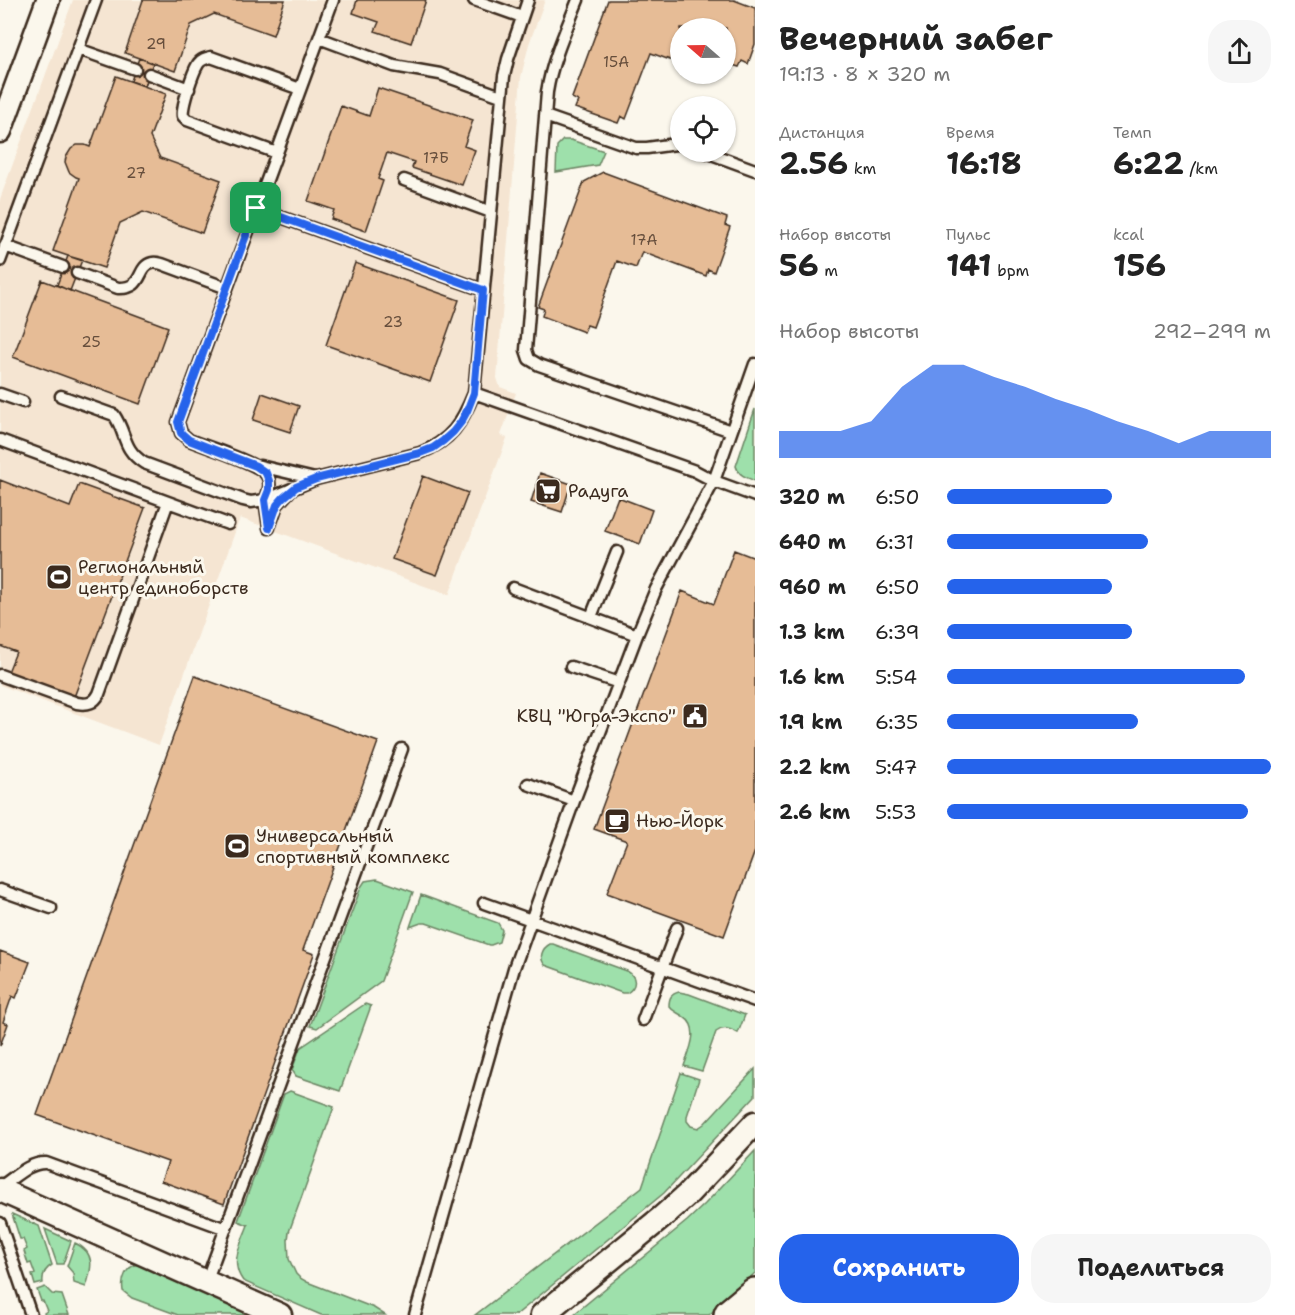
<!DOCTYPE html>
<html lang="ru">
<meta charset="utf-8">
<style>
body{margin:0;font-family:"Shantell Sans",sans-serif;background:#f6f6f6;color:#222;height:100vh;display:flex;flex-direction:column;font-size:22px;white-space:nowrap}
*{box-sizing:border-box;margin:0}
p{font-size:20px;color:#767676}
.icon{flex:none;width:33px;height:33px;fill:none;stroke:currentColor;stroke-width:2;stroke-linecap:round;stroke-linejoin:round}
.map{position:relative;flex:1;overflow:hidden}
.side{display:flex;flex-direction:column;background:#fff;width:540px}
.side>*{flex:none}
.needle{width:39px;rotate:290deg}
.buttons{position:absolute;left:670px;top:18px;display:grid;gap:12px}
.buttons a{display:grid;place-items:center;width:66px;height:66px;border-radius:50%;background:#fff;box-shadow:0 2px 4px #0004;font-size:30px}
.pin{position:absolute;display:grid;place-items:center;width:51px;height:51px;color:#fff;margin:-26px;border-radius:12px;box-shadow:0 3px 9px #0006}
.round{display:grid;place-items:center;flex:none;width:63px;height:63px;border-radius:24px;background:#f6f6f6}
.overview{display:flex;align-items:center;justify-content:space-between;height:102px;padding:0 24px}
h1{font-size:33px;font-weight:700;line-height:45px}
.figures{display:grid;grid-template-columns:repeat(3,1fr);gap:9px;height:102px;padding:6px 24px}
.figures div{display:grid;align-content:center}
.figures b{font-size:30px;font-weight:700}
.figures small{font-size:16px;font-weight:400}
.figures p{font-size:16px}
.chart{height:168px;padding:12px 24px}
.chart p{display:flex;justify-content:space-between}
.chart svg{width:100%;height:108px;margin-top:6px;fill:#2563eb;opacity:.7}
.action{display:flex;gap:12px;margin-top:auto;padding:12px 24px}
.action a{flex:1;height:69px;border-radius:24px;background:#2563eb;color:#fff;font-size:24px;font-weight:700;line-height:69px;text-align:center}
.action a+a{background:#f6f6f6;color:#222}
ul{padding:0 24px;list-style:none;font-size:20px}
li{display:grid;grid-template-columns:96px 72px 1fr;align-items:center;height:45px}
li i{height:15px;border-radius:8px;background:#2563eb}
main{display:flex;flex:1;min-height:0}
.map>svg:first-child{display:block}
</style>
<main>
<div class="map">
<svg width="755" height="1315" viewBox="0 0 755 1315">
<rect width="100%" height="100%" fill="#fbf7ec"/>
<filter id="ink" filterUnits="userSpaceOnUse"><feTurbulence type="fractalNoise" baseFrequency=".0167" numOctaves="2"/><feDisplacementMap in="SourceGraphic" scale="12" xChannelSelector="R" yChannelSelector="G"/><feConvolveMatrix kernelMatrix="1 2 1 2 8 2 1 2 1" color-interpolation-filters="sRGB"/></filter>
<g filter="url(#ink)">
<path fill="#f5e5d2" d="M73,0H545L529,44L521,77L497,378L500,387L516,393L501,435L507,438L449,595L240,518L159,745L0,685V199Z"/>
<path fill="#9ee0ab" stroke="#6c8564" stroke-width="1.5" d="M563,140H571L604,151L598,165L556,172L557,146Z
M755,409V481C746,477 739,476 736,466Z
M377,879L413,892L381,981L317,1028L310,1026L361,887L365,881Z
M421,895L498,923L502,930L499,942L491,945H489L426,923H421L410,927Z
M550,944H553L627,971C637,977 637,986 627,993H622L545,965C539,958 541,949 550,944Z
M679,992L689,994L745,1015L738,1033C730,1029 724,1026 716,1032L702,1071L684,1066C689,1051 701,1028 684,1017C678,1012 674,1013 669,1006C669,998 671,994 679,992Z
M365,1004L371,1006L340,1091L296,1076L292,1070L300,1048Z
M755,1069V1096L664,1193L516,1315H475L642,1187L681,1073L699,1079L687,1116V1121L691,1126L698,1128L704,1124Z
M290,1091L334,1107L289,1232L288,1240L289,1259L296,1274L300,1278L307,1282L374,1308L385,1315H321L243,1281C229,1262 241,1244 248,1225L238,1221L284,1094Z
M755,1151V1273L709,1315H573L687,1221L705,1204Z
M12,1214L39,1226L52,1265C45,1269 42,1275 43,1283L35,1285L32,1275L35,1274L31,1263L28,1264L24,1251L27,1249L23,1239H20Z
M45,1229L71,1241L63,1264H57Z
M75,1243C96,1253 92,1268 86,1287L74,1283L73,1273L67,1266Z
M139,1264L145,1266L242,1310L244,1315H178L132,1298L123,1291C121,1279 126,1266 139,1264Z
M45,1287L52,1294L62,1295L69,1315H45L44,1313L47,1311L43,1301H41L37,1290Z"/>
<path fill="#e6bc96" stroke="#3b2a1e" stroke-width="1.5" d="M143,0H285L273,35L214,14L191,25L175,71L125,53Z
M357,0H426L411,43L375,31L379,22L353,13Z
M608,0H734L755,8V44L748,64L742,61L739,67L726,63V28H681V46L676,44L670,60L651,53L626,119L621,116L618,123L575,108L578,101L572,98Z
M139,58L153,63L145,86L131,81Z
M116,76L166,94L150,137L160,158L221,180L202,233L143,212L120,223L104,268L53,251L79,178L76,177L69,172L65,162L66,157L71,149L77,145H85L90,147Z
M378,88L473,120L464,146L475,150L462,185L412,168L414,162L387,153L378,179L383,181L366,231L331,219L334,210L308,201L341,106L369,116Z
M603,172L727,218L725,225L730,227L714,272L708,269L706,276L642,252L636,268L617,261L593,327L587,325L584,332L542,316L544,309L538,307L584,182Z
M68,256L82,260L70,291L57,285Z
M355,263L459,300L430,382L326,345Z
M42,280L168,327L140,404L13,357Z
M262,393L299,406L290,432L253,420Z
M540,473L571,484L562,512L531,502Z
M423,476L468,493L437,575L392,559Z
M0,480L70,507L79,484L145,508L74,697L8,672L16,652L0,646Z
M618,497L652,510L640,544L605,531Z
M734,550L755,558V851L724,936L607,893L627,841L594,829L682,591L714,604Z
M195,676L378,742L303,950L314,954L224,1204L161,1181L168,1162L37,1115Z
M0,951L30,962L16,998L12,996L3,1022L8,1024L0,1046Z"/>
<g fill="none" stroke-linecap="round" stroke-linejoin="round">
<g stroke="#3b2a1e" stroke-width="15">
<path id="service" d="M474,0L522,17
M528,0L508,59L504,76L474,393L695,471L714,481L755,496
M578,0C566,30 552,60 547,92L526,350L529,359L539,365L731,431
M319,38L394,66L440,74L501,96
M78,49L135,69
M149,74L189,89
M545,116L636,148H647L676,144H681
M706,152L755,170
M277,153L187,120L183,116C181,107 193,72 198,64C201,59 206,58 211,57L300,89
M404,180L491,212
M256,208L483,290
M5,246L63,267
M0,261L96,0
M77,273L118,288C145,289 136,267 152,263C155,262 158,263 162,264L227,288
M0,394L23,402
M61,396L114,415C127,434 122,449 144,463L243,500L251,502L265,500C269,492 272,482 266,474C258,463 204,446 189,440L181,433L178,422L333,0
M0,440L168,502
M260,466L315,479
M270,525L277,505L289,492
M269,528L265,500L316,479L420,453C451,441 462,423 474,393
M513,588L637,635
M591,617L617,552
M571,667L619,683
M0,675L77,703C88,705 94,703 99,694L168,502L228,524
M528,784L574,801
M0,890L51,908
M484,903L755,1001
M643,1020L677,928
M0,1187C14,1178 29,1162 46,1163L226,1229
M0,1223L31,1315
M206,1282L402,749
M415,1315L514,968L574,801L637,635L656,589L714,481L755,364"/>
</g>
<g stroke="#3b2a1e" stroke-width="27">
<path id="minor" d="M0,131L48,0
M0,1190L280,1315
M542,1315L661,1218L687,1195L755,1123"/>
</g>
<g stroke="#3b2a1e" stroke-width="38">
<path id="primary" d="M731,1315L755,1295"/>
</g>
<use href="#service" stroke="#fbf7ec" stroke-width="10"/>
<use href="#minor" stroke="#fbf7ec" stroke-width="22"/>
<use href="#primary" stroke="#fbf7ec" stroke-width="33"/>
</g>
</g>
<g fill="none" stroke-linecap="round" stroke-linejoin="round" filter="url(#ink)">
<g stroke="#fff" stroke-width="12">
<path id="route" d="M256,208L483,290L474,393L467,411L461,422L453,432L443,441L433,448L420,453L316,479L296,487L283,498L277,505L269,528L265,500L269,490V481L266,473L256,466L189,440L181,433L178,422Z"/>
</g>
<use href="#route" stroke="#2563eb" stroke-width="8"/>
</g>
<defs>
<g id="supermarket-square" transform="scale(1.35)"><rect x="-9" y="-9" width="18" height="18" rx="4" fill="#3b2a1e" stroke="#fbf7ec"/><path d="M-6-5.5h2.5l.6 2H6L4.5 2H-2.5L-4.4-4H-6ZM-1.5 3.2a1.3 1.3 0 1 0 .1 0ZM3 3.2a1.3 1.3 0 1 0 .1 0Z" fill="#fff"/></g>
<g id="stadium-square" transform="scale(1.35)"><rect x="-9" y="-9" width="18" height="18" rx="4" fill="#3b2a1e" stroke="#fbf7ec"/><path d="M0-5a6.5 5 0 1 0 0 10a6.5 5 0 1 0 0-10ZM-3.5-1.8h7v3.6h-7Z" fill="#fff"/></g>
<g id="civic-square" transform="scale(1.35)"><rect x="-9" y="-9" width="18" height="18" rx="4" fill="#3b2a1e" stroke="#fbf7ec"/><path d="M-.6-6.5H3V-4.5H.6V-3L4-1V1h2V6H-6V1h2V-1L-.6-3ZM-1.2 2.5V6h2.4V2.5Z" fill="#fff"/></g>
<g id="cafe-square" transform="scale(1.35)"><rect x="-9" y="-9" width="18" height="18" rx="4" fill="#3b2a1e" stroke="#fbf7ec"/><path d="M-5.5-4.5H6V0H3Q3 3.5 0 3.5H-2.5Q-5.5 3.5-5.5 0ZM3-3.2v2h1.7v-2ZM-6 4.5H4V6H-6Z" fill="#fff"/></g>
</defs>
<g fill-rule="evenodd">
<use href="#supermarket-square" x="548" y="491"/>
<use href="#stadium-square" x="59" y="577"/>
<use href="#civic-square" x="695" y="716"/>
<use href="#cafe-square" x="617" y="821"/>
<use href="#stadium-square" x="237" y="846"/>
</g>
<g text-anchor="middle" dominant-baseline="central" stroke-width="6" stroke-linejoin="round" paint-order="stroke">
<g font-size="15" fill="#664e3c">
<text x="156" y="44">29</text>
<text x="616" y="62">15А</text>
<text x="436" y="158">17Б</text>
<text x="136" y="173">27</text>
<text x="644" y="240">17А</text>
<text x="393" y="322">23</text>
<text x="91" y="342">25</text>
</g>
<g font-size="18" fill="#3b2a1e" stroke="#fbf7ec" text-anchor="start">
<text x="568" y="491">Радуга</text>
<text x="78" y="567">Региональный<tspan x="78" dy="21">центр единоборств</tspan></text>
<text x="676" y="716" text-anchor="end">КВЦ "Югра-Экспо"</text>
<text x="636" y="821">Нью-Йорк</text>
<text x="256" y="836">Универсальный<tspan x="256" dy="21">спортивный комплекс</tspan></text>
</g>
</g>
</svg>
<div class="buttons">
<a><svg class="needle" viewBox="-14 -14 28 28"><path d="M0-13l5 13h-10z" fill="#e53935"/><path d="M0 13l5-13h-10z" fill="#767676"/></svg></a>
<a><svg class="icon" aria-label="locate" viewBox="0 0 24 24"><circle cx="12" cy="12" r="6"/><path d="M12 2v4M12 18v4M2 12h4M18 12h4"/></svg></a>
</div>
<div class="pin" style="left:256px;top:208px;background:#1e9e55"><svg class="icon" aria-label="arrive" viewBox="0 0 24 24"><path d="M6 21V4h12l-3 4 3 4H6"/></svg></div>
</div>
<section class="side">
<div class="overview"><div><h1>Вечерний забег</h1><p>19:13 · 8 × 320 m</p></div><a class="round"><svg class="icon" aria-label="share" viewBox="0 0 24 24"><path d="M12 15V3M7 8l5-5 5 5M5 13v7h14v-7"/></svg></a></div>
<div class="figures">
<div><p>Дистанция</p><b>2.56<small> km</small></b></div>
<div><p>Время</p><b>16:18</b></div>
<div><p>Темп</p><b>6:22<small> /km</small></b></div>
</div>
<div class="figures">
<div><p>Набор высоты</p><b>56<small> m</small></b></div>
<div><p>Пульс</p><b>141<small> bpm</small></b></div>
<div><p>kcal</p><b>156</b></div>
</div>
<div class="chart"><p><span>Набор высоты</span>292–299 m</p>
<svg viewBox="0 0 160 44" preserveAspectRatio="none"><path d="M0 44V33L10 33L20 33L30 29L40 15L50 6L60 6L70 11L80 15L90 20L100 24L110 29L120 33L130 38L140 33L150 33L160 33V44z"/></svg>
</div>
<ul>
<li><b>320 m</b>6:50<i style="width:51%"></i></li>
<li><b>640 m</b>6:31<i style="width:62%"></i></li>
<li><b>960 m</b>6:50<i style="width:51%"></i></li>
<li><b>1.3 km</b>6:39<i style="width:57%"></i></li>
<li><b>1.6 km</b>5:54<i style="width:92%"></i></li>
<li><b>1.9 km</b>6:35<i style="width:59%"></i></li>
<li><b>2.2 km</b>5:47<i style="width:100%"></i></li>
<li><b>2.6 km</b>5:53<i style="width:93%"></i></li>
</ul>
<div class="action"><a>Сохранить</a><a>Поделиться</a></div>
</section>
</main>
